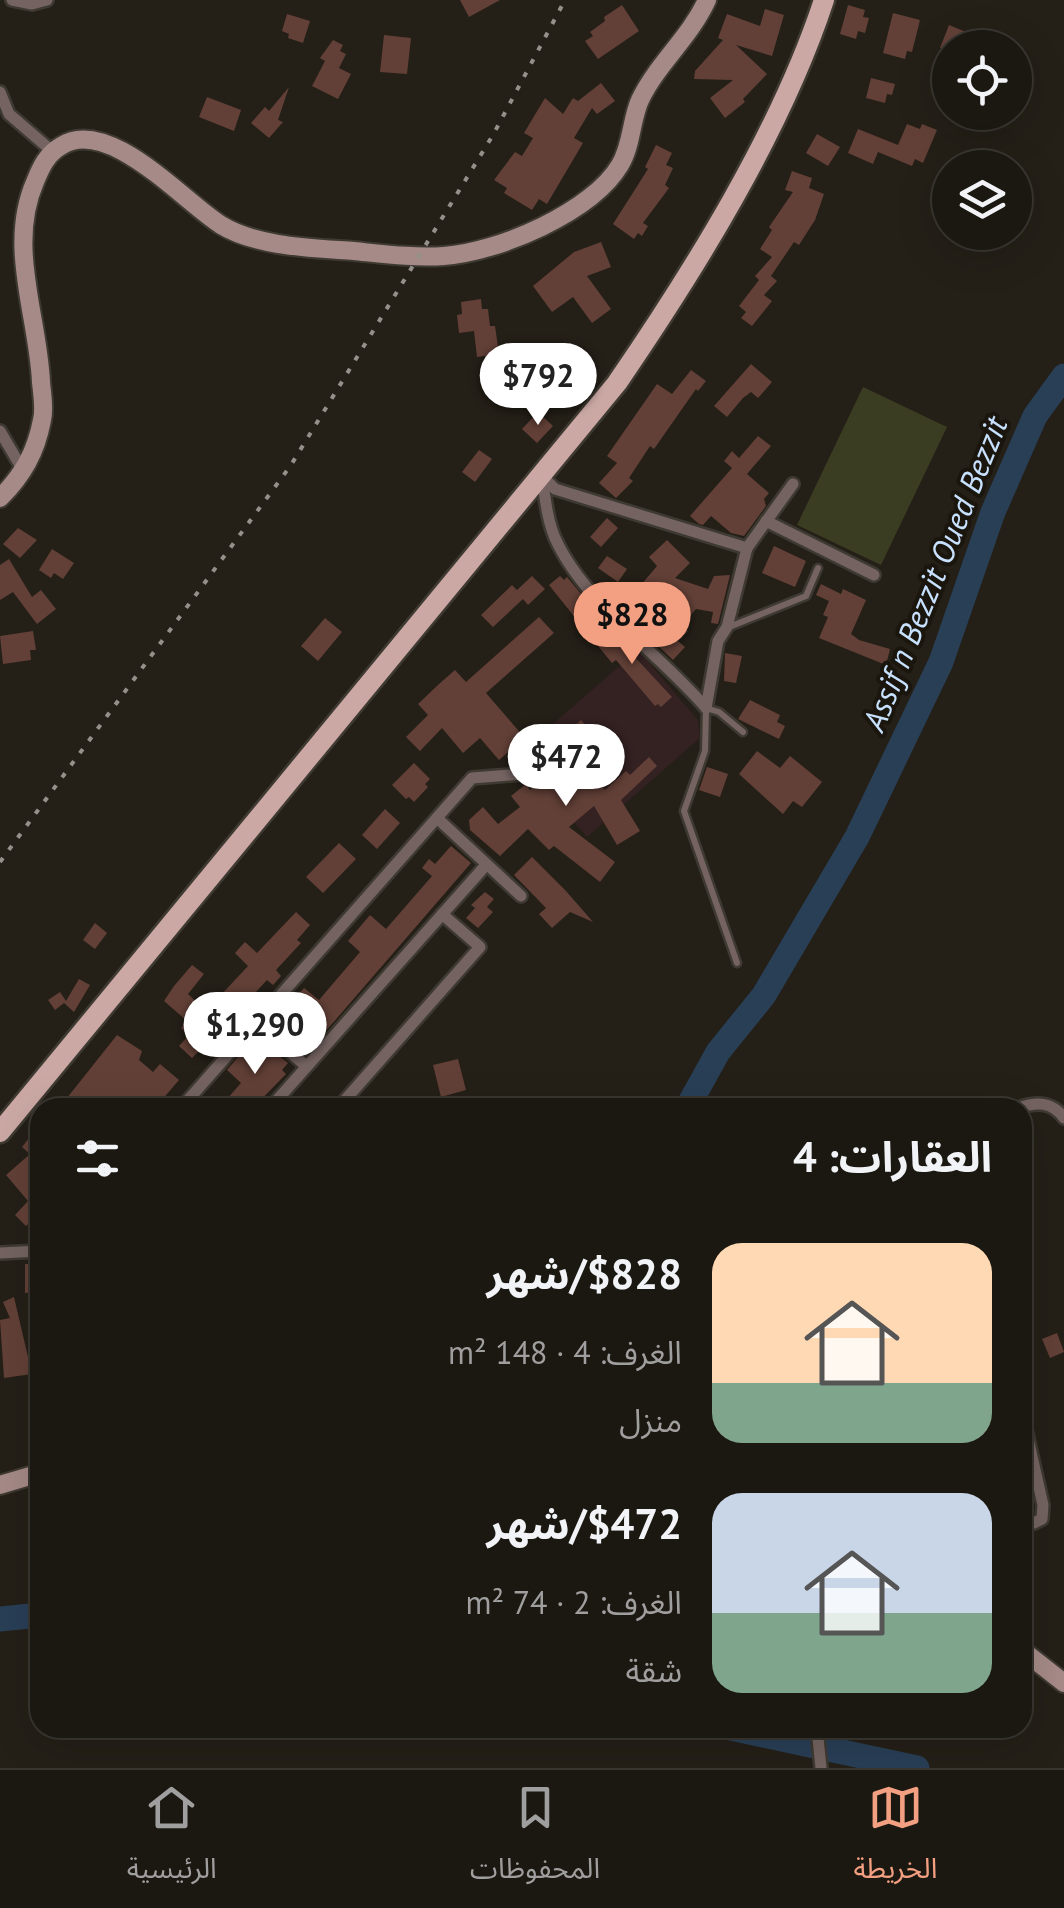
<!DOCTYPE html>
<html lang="ar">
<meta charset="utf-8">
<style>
body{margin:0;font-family:"PT Sans","Noto Sans Arabic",sans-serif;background:#28241f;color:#f1f3f6;direction:rtl;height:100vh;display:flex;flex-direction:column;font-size:38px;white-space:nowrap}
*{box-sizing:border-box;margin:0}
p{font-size:32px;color:#a09f9f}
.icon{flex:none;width:55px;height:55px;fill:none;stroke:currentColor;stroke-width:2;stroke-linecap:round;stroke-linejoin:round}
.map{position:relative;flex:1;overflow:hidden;direction:ltr}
.sheet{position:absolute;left:30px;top:1098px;width:1002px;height:640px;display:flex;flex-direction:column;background:#1b1711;border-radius:30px;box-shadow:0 10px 40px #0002,0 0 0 2px #393631;direction:rtl}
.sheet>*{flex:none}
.fabs{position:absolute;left:932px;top:30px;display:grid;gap:20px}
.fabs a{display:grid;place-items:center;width:100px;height:100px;border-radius:50%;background:#1b1711;box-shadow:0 10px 40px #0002,0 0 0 2px #393631;font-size:50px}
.price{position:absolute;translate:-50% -85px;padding:0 22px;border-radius:35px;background:#fff;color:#222;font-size:32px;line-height:65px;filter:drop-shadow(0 2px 5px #0008)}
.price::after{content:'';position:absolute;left:50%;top:60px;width:30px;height:22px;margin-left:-15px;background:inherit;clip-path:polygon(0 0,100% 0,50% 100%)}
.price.active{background:#f2a081;color:#111}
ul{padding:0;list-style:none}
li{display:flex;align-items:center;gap:30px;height:250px;padding:0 40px}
li span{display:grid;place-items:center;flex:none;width:280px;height:200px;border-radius:30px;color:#555}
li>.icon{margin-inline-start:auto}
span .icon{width:120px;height:120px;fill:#fffc;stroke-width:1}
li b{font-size:42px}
h2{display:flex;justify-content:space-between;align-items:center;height:120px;padding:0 40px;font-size:42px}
.dock{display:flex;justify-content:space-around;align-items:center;height:140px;border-top:2px solid #393631;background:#1b1711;font-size:28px;color:#a09f9f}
.dock a{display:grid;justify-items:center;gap:5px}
.dock .active{color:#f2a081}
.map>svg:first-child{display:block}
.education{fill:#342122}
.green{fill:#3b3d22}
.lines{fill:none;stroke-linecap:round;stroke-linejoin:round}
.river{stroke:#293f56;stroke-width:25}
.building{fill:#624037}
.lane-casing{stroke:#3e3a32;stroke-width:11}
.street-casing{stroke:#3e3a32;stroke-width:16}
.secondary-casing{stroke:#3e3a32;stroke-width:22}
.primary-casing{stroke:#3e3a32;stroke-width:25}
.lane{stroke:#746361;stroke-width:6}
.street{stroke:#746361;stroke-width:11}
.secondary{stroke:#a58a87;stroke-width:18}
.primary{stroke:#cba8a4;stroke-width:20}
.rail{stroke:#94908a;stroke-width:4;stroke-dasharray:5 10;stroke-linecap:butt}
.labels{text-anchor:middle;stroke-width:8;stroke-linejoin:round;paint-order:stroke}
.water-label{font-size:32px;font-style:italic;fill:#c8e1fe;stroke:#1a160e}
</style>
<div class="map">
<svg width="1064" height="1768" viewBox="0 0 1064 1768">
<rect width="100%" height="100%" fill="#241f17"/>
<polygon class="education" points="638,650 698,720 700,738 587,837 516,756"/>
<polygon class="green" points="863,387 947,427 881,565 797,525"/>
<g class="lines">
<g class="river">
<polyline points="687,1108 718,1052 764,995 857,837 941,662 993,512 1035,416 1064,376"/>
<polyline points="0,1619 40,1615"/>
<polyline points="731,1728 917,1768"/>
</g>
</g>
<g class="building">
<polygon points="460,0 500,0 469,17"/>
<polygon points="622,5 639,31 598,59 585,41 593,36 590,32 605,21 604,17"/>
<polygon points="848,5 865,10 863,17 869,18 865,33 858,31 856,39 840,34"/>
<polygon points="765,9 784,15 772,56 736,45 767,74 743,99 745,102 725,118 710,98 733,80 694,79 695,71 723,40 718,38 727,14 760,26"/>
<polygon points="893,13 920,20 912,52 907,51 905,59 883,53"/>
<polygon points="287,14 310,21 303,43 288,38 289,34 282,31"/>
<polygon points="949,25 971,34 965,48 940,48"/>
<polygon points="384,35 411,38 407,74 380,72"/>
<polygon points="333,40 343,45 340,51 346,54 339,68 351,74 338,99 312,86 325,61 320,58"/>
<polygon points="950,57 950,103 933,95"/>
<polygon points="871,78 895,84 892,95 887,94 885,103 866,98"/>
<polygon points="601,83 615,101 597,114 592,108 574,138 583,143 547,204 539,199 532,210 504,193 507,188 494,180 515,152 522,156 533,138 524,133 545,98 563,114 573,98 578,101"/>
<polygon points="289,87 278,120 283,122 269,138 251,123 265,107 269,111"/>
<polygon points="207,97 241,110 234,131 199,117"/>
<polygon points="907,124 920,129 922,124 937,130 923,163 915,159 912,166 878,152 873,164 848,153 858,129 898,145"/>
<polygon points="817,134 840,147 828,166 806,153"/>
<polygon points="656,145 672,153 666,165 673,168 665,185 669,188 643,223 648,226 642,236 638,233 634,239 613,224 648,169 645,167"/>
<polygon points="792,171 812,178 809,188 824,194 815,220 799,245 794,242 771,276 777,281 764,295 772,301 752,326 741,318 746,312 739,306 759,280 755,276 772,257 760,249 772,230 769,227 793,192 785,190"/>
<polygon points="601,242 611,267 587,276 611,309 592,323 573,297 552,312 533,286 574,252"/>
<polygon points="481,299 482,309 488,309 490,326 495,326 499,354 477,357 474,331 459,333 457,315 462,314 461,302"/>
<polygon points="751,364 772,382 758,398 751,392 743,398 727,417 714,406"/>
<polygon points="691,370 706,381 698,391 696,389 654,449 650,446 629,478 633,481 616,498 599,483 617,463 607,456 657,384 672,394"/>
<polygon points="538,412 553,426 537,443 522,429"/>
<polygon points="758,436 771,446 747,474 769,493 764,499 766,506 744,536 731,533 711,516 703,525 699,524 690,516 732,468 724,461 732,451 739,458"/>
<polygon points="479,450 492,459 475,482 462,472"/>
<polygon points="607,518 618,528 601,547 590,537"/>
<polygon points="18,528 37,540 20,558 3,544"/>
<polygon points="667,540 690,563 675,578 708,589 714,576 730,575 718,624 711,623 713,612 696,609 681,626 688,631 678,641 685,647 673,660 639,628 644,623 623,606 657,566 649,557"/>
<polygon points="774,546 806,561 795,587 762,573"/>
<polygon points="52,549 74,563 63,579 54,573 51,578 39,570"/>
<polygon points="607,556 627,569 618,582 598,568"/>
<polygon points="9,559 32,597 41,590 56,609 37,624 13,592 0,600 0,565"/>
<polygon points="532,576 545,589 528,605 523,599 493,627 481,615 512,585 517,590"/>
<polygon points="560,576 564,580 567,577 597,613 585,630 549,585"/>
<polygon points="821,584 841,594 843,589 866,600 851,634 859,640 890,649 886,665 819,638 828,617 823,615 829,601 816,595"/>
<polygon points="539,617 554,633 486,693 525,738 499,760 480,738 463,753 442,728 420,751 406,737 428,715 418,704 439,684 455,670 466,682"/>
<polygon points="325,618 342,632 318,661 301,646"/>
<polygon points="606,626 672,697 661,707 658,704 655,706 616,660 612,663 594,641"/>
<polygon points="33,631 36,650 30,650 31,660 3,664 0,636"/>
<polygon points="725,653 742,656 736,683 724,681"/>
<polygon points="750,700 780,715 777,722 785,726 779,739 738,719"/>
<polygon points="581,720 588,728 583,733 585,737 569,751 605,790 626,771 630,775 649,757 657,766 621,800 640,831 617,845 594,806 569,827 615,862 600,882 554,846 549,850 528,829 500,856 470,830 469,820 483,807 498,824 520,807 511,796 526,784 530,790 558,765 546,752"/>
<polygon points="757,751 780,768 790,756 822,782 802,807 793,801 783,814 739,774"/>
<polygon points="414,763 430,779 425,784 428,787 414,802 409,797 406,799 392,785"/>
<polygon points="707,767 728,774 720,797 699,790"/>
<polygon points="385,809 400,823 377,849 362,835"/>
<polygon points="339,843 356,859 323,893 306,877"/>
<polygon points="451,846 471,863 306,1054 278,1029 284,1022 292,1029 310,1008 297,996 304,988 319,1000 360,952 348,941 370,915 386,929 432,876 422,868 429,859 435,864"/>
<polygon points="532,857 566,891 593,922 570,912 552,928 539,914 546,908 514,875"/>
<polygon points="485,892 494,899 487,907 493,912 478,928 466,918 475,908 471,905"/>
<polygon points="296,912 310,925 297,940 301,943 276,970 281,976 273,985 267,980 224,1026 232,1033 204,1055 200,1050 192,1058 179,1046 189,1035 181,1028 187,1021 164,1001 174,986 192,965 204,974 188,994 206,1011 248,966 235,953 245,942 257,953"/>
<polygon points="95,923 107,933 95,949 83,940"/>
<polygon points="79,979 90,985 74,1012 64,1003 55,1010 48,1000 60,992 66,1001"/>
<polygon points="117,1035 142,1051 139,1060 153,1072 160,1064 179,1080 155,1108 59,1108"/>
<polygon points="264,1043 288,1063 282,1070 286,1074 253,1108 219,1108 241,1083 227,1070 243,1051 250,1058"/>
<polygon points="458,1059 466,1090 441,1097 433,1065"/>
<polygon points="40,1124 40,1213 26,1226 15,1215 28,1201 6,1175 30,1154 22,1147"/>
<polygon points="25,1264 40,1264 40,1292 25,1293"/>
<polygon points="14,1297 32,1374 4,1378 0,1320 10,1318 3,1302"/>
<polygon points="1057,1333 1064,1352 1050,1358 1042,1339"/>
</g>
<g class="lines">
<defs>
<g id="lane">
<polyline points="729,627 806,596 818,568"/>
<polyline points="737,963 684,811 705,751 706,708 719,712 743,732"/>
</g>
<g id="street">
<polyline points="12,0 32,4 47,0"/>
<polyline points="0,92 9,114 53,152"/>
<polyline points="0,431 24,472"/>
<path d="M542,476C545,497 547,519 555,538C584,603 660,654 706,708"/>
<polyline points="542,476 555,489 747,548"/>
<polyline points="766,521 874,575"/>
<polyline points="706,708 718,641 727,627 747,548 793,484"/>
<polyline points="437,818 521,896"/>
<polyline points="256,1023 306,1066"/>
<polyline points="181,1108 472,778 523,774"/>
<polyline points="270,1108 486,865"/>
<polyline points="338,1108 480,947 442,914"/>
<path d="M1018,1108C1036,1102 1052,1101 1064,1118"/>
<polyline points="0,1253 40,1251"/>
<polyline points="1022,1412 1043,1505 1042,1519 1034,1523 1022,1520"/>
<polyline points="817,1728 821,1768"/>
</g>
<g id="secondary">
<path d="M0,498C23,475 36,452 42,420C45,408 42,394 41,382C38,316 7,246 35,182C41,167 47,154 61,146C108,115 184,202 221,225C257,247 313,248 354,251C384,254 414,258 444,256C499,252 592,212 620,165C632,145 631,120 640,100C657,64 689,39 707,0"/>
<polyline points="0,1485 40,1473"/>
<polyline points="1022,1650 1064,1683"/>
</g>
<path id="primary" d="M0,1132L617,383C695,269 781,131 824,0"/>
</defs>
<use href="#lane" class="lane-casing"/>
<use href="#street" class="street-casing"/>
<use href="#secondary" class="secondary-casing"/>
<use href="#primary" class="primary-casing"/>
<use href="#lane" class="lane"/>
<use href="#street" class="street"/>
<use href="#secondary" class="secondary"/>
<use href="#primary" class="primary"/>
<polyline class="rail" points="0,862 291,465 493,135 565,0"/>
</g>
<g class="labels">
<g class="water-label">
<text transform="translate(935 574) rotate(-68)" y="11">Assif n Bezzit Oued Bezzit</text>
</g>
</g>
</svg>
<div class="fabs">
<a><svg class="icon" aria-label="locate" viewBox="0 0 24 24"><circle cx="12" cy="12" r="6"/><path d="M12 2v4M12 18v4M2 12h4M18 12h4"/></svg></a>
<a><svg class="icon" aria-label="layers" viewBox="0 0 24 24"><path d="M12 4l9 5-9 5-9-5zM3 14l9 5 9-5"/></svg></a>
</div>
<b class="price" style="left:538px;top:428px">$792</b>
<b class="price active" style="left:632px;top:667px">$828</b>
<b class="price" style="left:566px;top:809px">$472</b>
<b class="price" style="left:255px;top:1077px">$1,290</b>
<section class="sheet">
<h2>العقارات: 4<svg class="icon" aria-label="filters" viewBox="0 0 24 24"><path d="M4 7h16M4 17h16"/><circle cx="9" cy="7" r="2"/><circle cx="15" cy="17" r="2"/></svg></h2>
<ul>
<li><span style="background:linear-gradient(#ffd9b3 70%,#7fa58c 0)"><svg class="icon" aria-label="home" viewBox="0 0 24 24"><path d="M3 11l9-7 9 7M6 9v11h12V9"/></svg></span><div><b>$828/شهر</b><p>الغرف: 4 · 148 m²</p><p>منزل</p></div></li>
<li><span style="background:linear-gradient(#c9d6e8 60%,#7fa58c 0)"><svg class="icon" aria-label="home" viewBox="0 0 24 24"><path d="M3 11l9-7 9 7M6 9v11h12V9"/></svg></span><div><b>$472/شهر</b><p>الغرف: 2 · 74 m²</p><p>شقة</p></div></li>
</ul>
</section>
</div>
<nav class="dock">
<a class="active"><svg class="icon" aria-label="map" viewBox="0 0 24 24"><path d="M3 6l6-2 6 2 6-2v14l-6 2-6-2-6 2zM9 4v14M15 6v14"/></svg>الخريطة</a>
<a><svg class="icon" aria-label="saved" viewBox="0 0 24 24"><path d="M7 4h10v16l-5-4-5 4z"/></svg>المحفوظات</a>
<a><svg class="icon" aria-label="home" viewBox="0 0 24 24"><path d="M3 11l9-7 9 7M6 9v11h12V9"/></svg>الرئيسية</a>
</nav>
